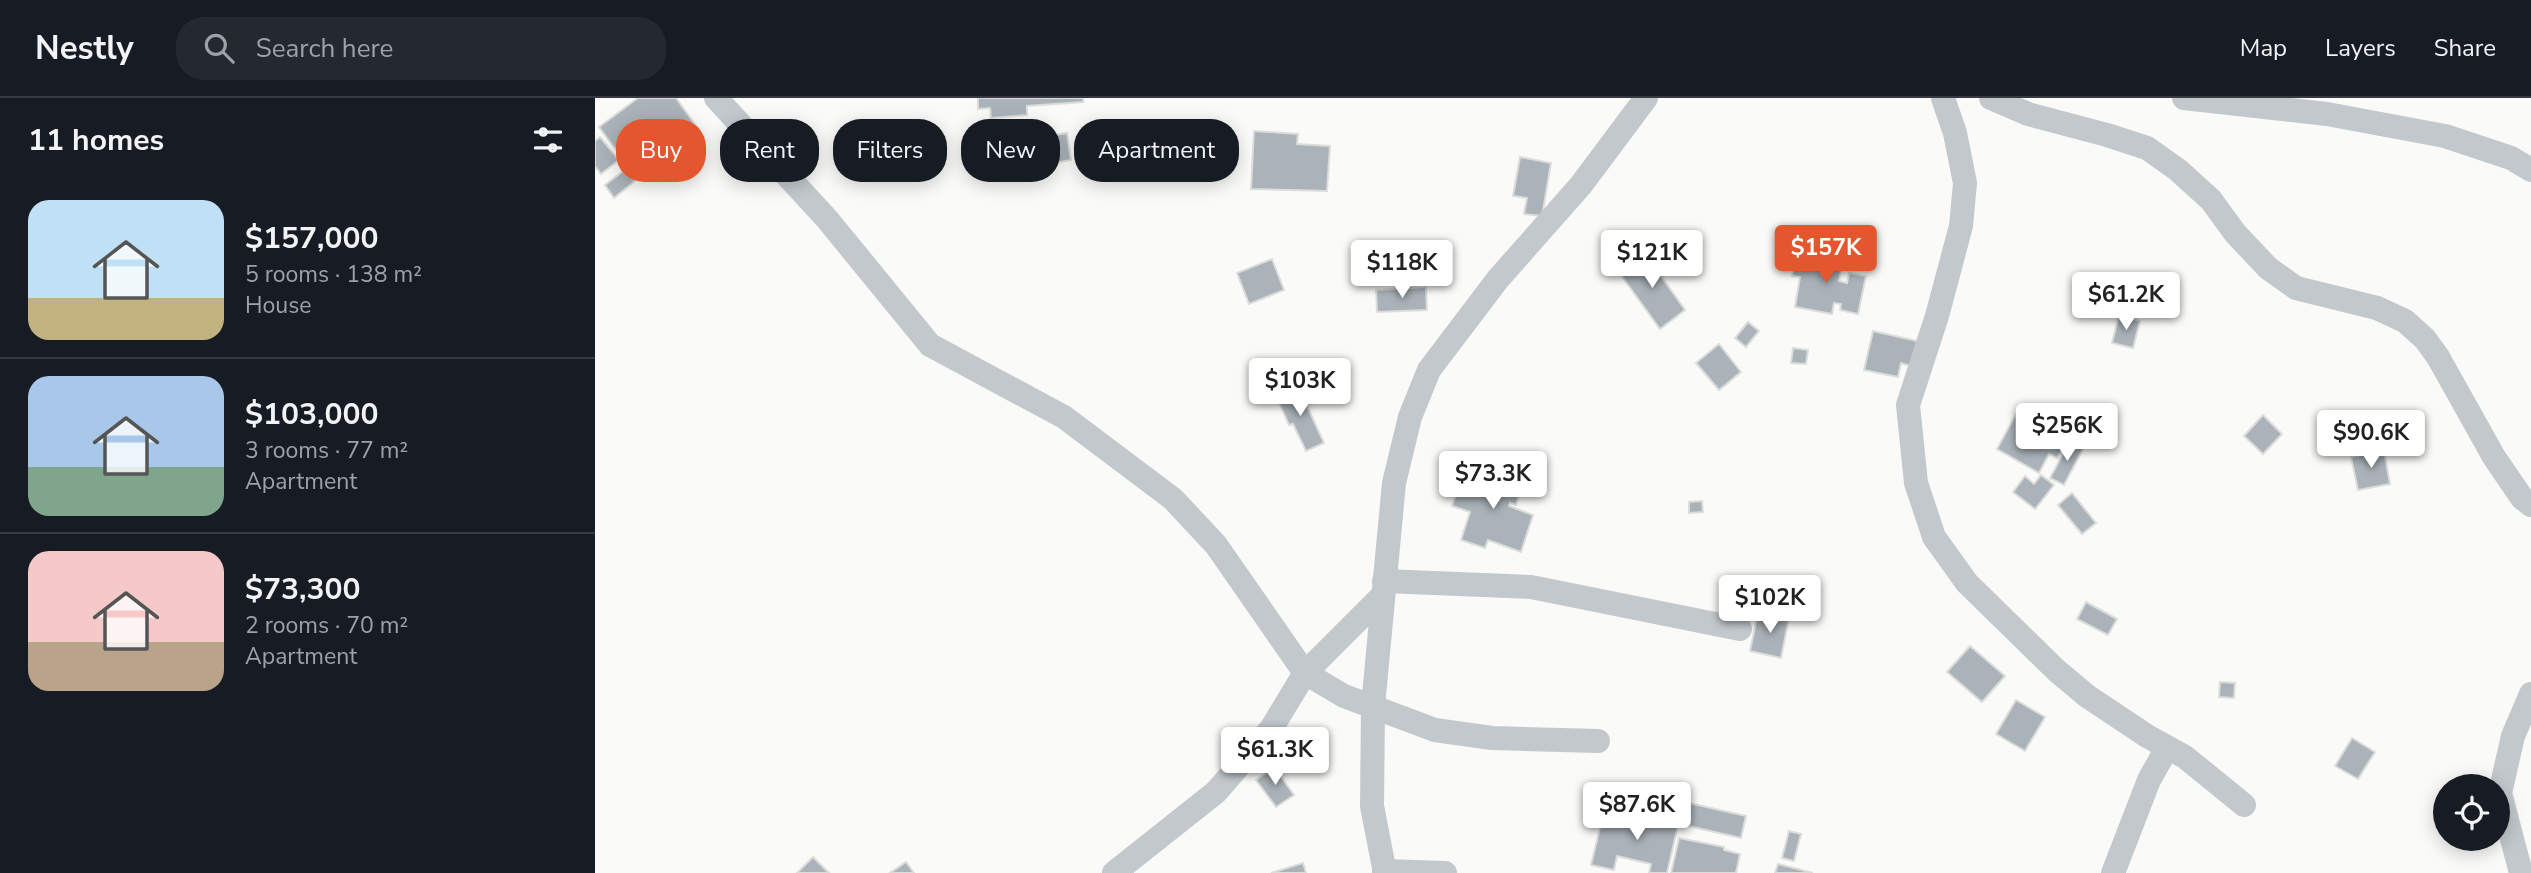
<!DOCTYPE html>
<meta charset="utf-8">
<style>
body{margin:0;font-family:"Nunito Sans",sans-serif;background:#242831;color:#f1f3f6;height:100vh;display:flex;flex-direction:column;font-size:26px;white-space:nowrap}
*{box-sizing:border-box;margin:0}
p{font-size:23px;color:#9ea1a6}
.icon{flex:none;width:38px;height:38px;fill:none;stroke:currentColor;stroke-width:2;stroke-linecap:round;stroke-linejoin:round}
.map{position:relative;flex:1;overflow:hidden}
.panel{display:flex;flex-direction:column;background:#171b24;width:595px}
.panel>*{flex:none}
.hud{position:absolute;left:21px;top:21px;width:665px;height:63px;display:flex;gap:14px}
.fabs{position:absolute;left:1838px;top:676px;display:grid;gap:14px}
.fabs a{display:grid;place-items:center;width:77px;height:77px;border-radius:50%;background:#171b24;box-shadow:0 4px 18px #0003;font-size:35px}
.price{position:absolute;translate:-50% -60px;padding:0 16px;border-radius:7px;background:#fff;color:#222;font-size:23px;line-height:46px;filter:drop-shadow(0 2px 4px #0008)}
.price::after{content:'';position:absolute;left:50%;top:42px;width:21px;height:16px;margin-left:-10px;background:inherit;clip-path:polygon(0 0,100% 0,50% 100%)}
.price.current{background:#e4572e;color:#fff}
ul{padding:0;list-style:none}
li{display:flex;align-items:center;gap:21px;height:175px;padding:0 28px}
li+li{border-top:2px solid #363941}
li span{display:grid;place-items:center;flex:none;width:196px;height:140px;border-radius:21px;color:#555}
li>.icon{margin-inline-start:auto}
span .icon{width:84px;height:84px;fill:#fffc;stroke-width:1}
li b{font-size:30px}
h2{display:flex;justify-content:space-between;align-items:center;height:84px;padding:0 28px;font-size:30px}
.pill{padding:0 24px;border-radius:28px;background:#171b24;box-shadow:0 4px 18px #0003;font-size:24px;line-height:63px}
.pill.current{background:#e4572e;color:#fff}
header{display:flex;align-items:center;gap:42px;box-sizing:border-box;height:98px;padding:0 35px;background:#171b24;border-bottom:2px solid #363941}
header strong{font-size:33px}
nav{display:flex;gap:38px;margin-inline-start:auto;font-size:24px}
.search{width:490px;height:63px;background:#242831;display:flex;align-items:center;gap:18px;box-sizing:border-box;padding:0 24px;border-radius:28px;color:#9ea1a6;font-size:26px}
main{display:flex;flex:1;min-height:0}
.map>svg:first-child{display:block}
.building{fill:#aab3b9;stroke:#dcdcda;stroke-width:2}
.lines{fill:none;stroke-linecap:round;stroke-linejoin:round}
.street{stroke:#c3c8cc;stroke-width:24}
</style>
<header>
<strong>Nestly</strong>
<div class="search"><svg class="icon" aria-label="search" viewBox="0 0 24 24"><circle cx="10" cy="10" r="6"/><path d="M15 15l6 6"/></svg>Search here</div>
<nav><a>Map</a><a>Layers</a><a>Share</a></nav>
</header>
<main>
<section class="panel">
<h2>11 homes<svg class="icon" aria-label="filters" viewBox="0 0 24 24"><path d="M4 7h16M4 17h16"/><circle cx="9" cy="7" r="2"/><circle cx="15" cy="17" r="2"/></svg></h2>
<ul>
<li><span style="background:linear-gradient(#bfe0f5 70%,#c2b280 0)"><svg class="icon" aria-label="home" viewBox="0 0 24 24"><path d="M3 11l9-7 9 7M6 9v11h12V9"/></svg></span><div><b>$157,000</b><p>5 rooms · 138 m²</p><p>House</p></div></li>
<li><span style="background:linear-gradient(#a9c7e8 65%,#7fa58c 0)"><svg class="icon" aria-label="home" viewBox="0 0 24 24"><path d="M3 11l9-7 9 7M6 9v11h12V9"/></svg></span><div><b>$103,000</b><p>3 rooms · 77 m²</p><p>Apartment</p></div></li>
<li><span style="background:linear-gradient(#f6c9c9 65%,#b9a48a 0)"><svg class="icon" aria-label="home" viewBox="0 0 24 24"><path d="M3 11l9-7 9 7M6 9v11h12V9"/></svg></span><div><b>$73,300</b><p>2 rooms · 70 m²</p><p>Apartment</p></div></li>
</ul>
</section>
<div class="map">
<svg width="1936" height="775" viewBox="0 0 1936 775">
<rect width="100%" height="100%" fill="#fafaf8"/>
<g class="building">
<polygon points="43,0 81,0 104,32 80,49 69,34 29,63 4,29"/>
<polygon points="383,0 488,0 488,4 432,8 432,17 396,20 395,10 383,11"/>
<polygon points="659,33 703,36 702,46 735,48 732,93 656,91"/>
<polygon points="472,35 476,62 426,71 421,44"/>
<polygon points="5,39 24,62 6,76 0,68 0,43"/>
<polygon points="925,59 956,65 947,118 929,116 932,100 918,98"/>
<polygon points="31,71 40,83 19,100 10,87"/>
<circle cx="1234" cy="146" r="6"/>
<polygon points="1202,153 1248,161 1244,183 1252,185 1254,175 1271,178 1263,216 1245,212 1246,206 1239,205 1237,216 1200,209 1205,179 1197,178"/>
<polygon points="1049,154 1090,212 1065,231 1023,173"/>
<polygon points="677,161 689,192 654,206 642,175"/>
<polygon points="831,189 832,212 782,214 781,192"/>
<polygon points="1524,217 1545,223 1538,250 1517,245"/>
<polygon points="1153,224 1164,233 1151,249 1140,240"/>
<polygon points="1278,233 1322,243 1316,268 1306,265 1303,279 1269,272"/>
<polygon points="1124,246 1146,274 1124,292 1101,265"/>
<polygon points="1198,250 1213,252 1211,266 1196,265"/>
<polygon points="703,288 729,345 711,353 698,326 694,327 681,298"/>
<polygon points="1422,314 1473,342 1462,360 1454,356 1444,375 1402,351"/>
<polygon points="1668,317 1687,336 1668,356 1649,338"/>
<polygon points="1475,343 1488,351 1469,387 1455,380"/>
<polygon points="1789,352 1795,386 1763,392 1756,359"/>
<polygon points="893,369 910,375 908,380 928,386 921,407 915,405 914,408 938,417 926,454 893,442 890,450 866,442 875,414 857,408 868,376 889,383"/>
<polygon points="1446,377 1459,387 1440,411 1418,394 1430,378 1439,386"/>
<polygon points="1477,395 1501,425 1487,436 1463,407"/>
<polygon points="1107,403 1108,414 1094,415 1094,404"/>
<polygon points="1491,504 1522,521 1513,537 1482,521"/>
<polygon points="1163,514 1194,520 1186,560 1155,553"/>
<polygon points="1375,548 1410,578 1387,604 1352,574"/>
<polygon points="1625,584 1640,585 1639,600 1624,599"/>
<polygon points="1421,602 1450,619 1430,653 1401,636"/>
<polygon points="1757,640 1780,654 1763,681 1740,668"/>
<polygon points="679,669 699,697 681,709 661,682"/>
<polygon points="1094,705 1151,718 1146,740 1089,727"/>
<polygon points="1057,713 1085,719 1072,775 1054,775 1056,766 1022,758 1019,772 996,767 1008,717 1054,727"/>
<polygon points="1194,733 1206,736 1199,763 1187,760"/>
<polygon points="1084,740 1129,749 1129,752 1145,756 1141,775 1076,775"/>
<polygon points="218,759 234,775 202,775"/>
<polygon points="311,764 319,775 295,775"/>
<polygon points="708,765 711,775 676,775"/>
<polygon points="1183,766 1218,775 1180,775"/>
</g>
<g class="lines">
<g class="street">
<polyline points="121,0 232,121 335,247 469,319 578,401 621,447 710,575 749,598 840,632 897,640 1003,643"/>
<polyline points="1348,0 1360,35 1370,85 1366,128 1342,218 1313,307 1321,385 1339,439 1372,485 1461,572 1492,598 1552,638 1590,659 1649,707"/>
<polyline points="1396,0 1433,16 1512,37 1552,50 1583,72 1616,102 1640,135 1673,170 1701,190 1782,210 1810,223 1830,241 1843,259 1899,359 1927,400 1936,407"/>
<polyline points="1589,0 1732,16 1850,38 1916,60 1936,72"/>
<polyline points="789,483 936,489 1145,531"/>
<polyline points="789,773 850,775"/>
<polyline points="519,775 621,694 676,631 710,575 788,497"/>
<polyline points="790,775 777,708 778,608 799,385 815,319 834,272 903,181 986,87 1051,0"/>
<polyline points="1518,775 1554,682 1572,650"/>
<polyline points="1926,775 1905,695 1918,638 1936,596"/>
</g>
</g>
</svg>
<div class="fabs">
<a><svg class="icon" aria-label="locate" viewBox="0 0 24 24"><circle cx="12" cy="12" r="6"/><path d="M12 2v4M12 18v4M2 12h4M18 12h4"/></svg></a>
</div>
<b class="price current" style="left:1231px;top:187px">$157K</b>
<b class="price" style="left:1057px;top:192px">$121K</b>
<b class="price" style="left:807px;top:202px">$118K</b>
<b class="price" style="left:1531px;top:234px">$61.2K</b>
<b class="price" style="left:705px;top:320px">$103K</b>
<b class="price" style="left:1472px;top:365px">$256K</b>
<b class="price" style="left:1776px;top:372px">$90.6K</b>
<b class="price" style="left:898px;top:413px">$73.3K</b>
<b class="price" style="left:1175px;top:537px">$102K</b>
<b class="price" style="left:680px;top:689px">$61.3K</b>
<b class="price" style="left:1042px;top:744px">$87.6K</b>
<div class="hud">
<a class="pill current">Buy</a>
<a class="pill">Rent</a>
<a class="pill">Filters</a>
<a class="pill">New</a>
<a class="pill">Apartment</a>
</div>
</div>
</main>
